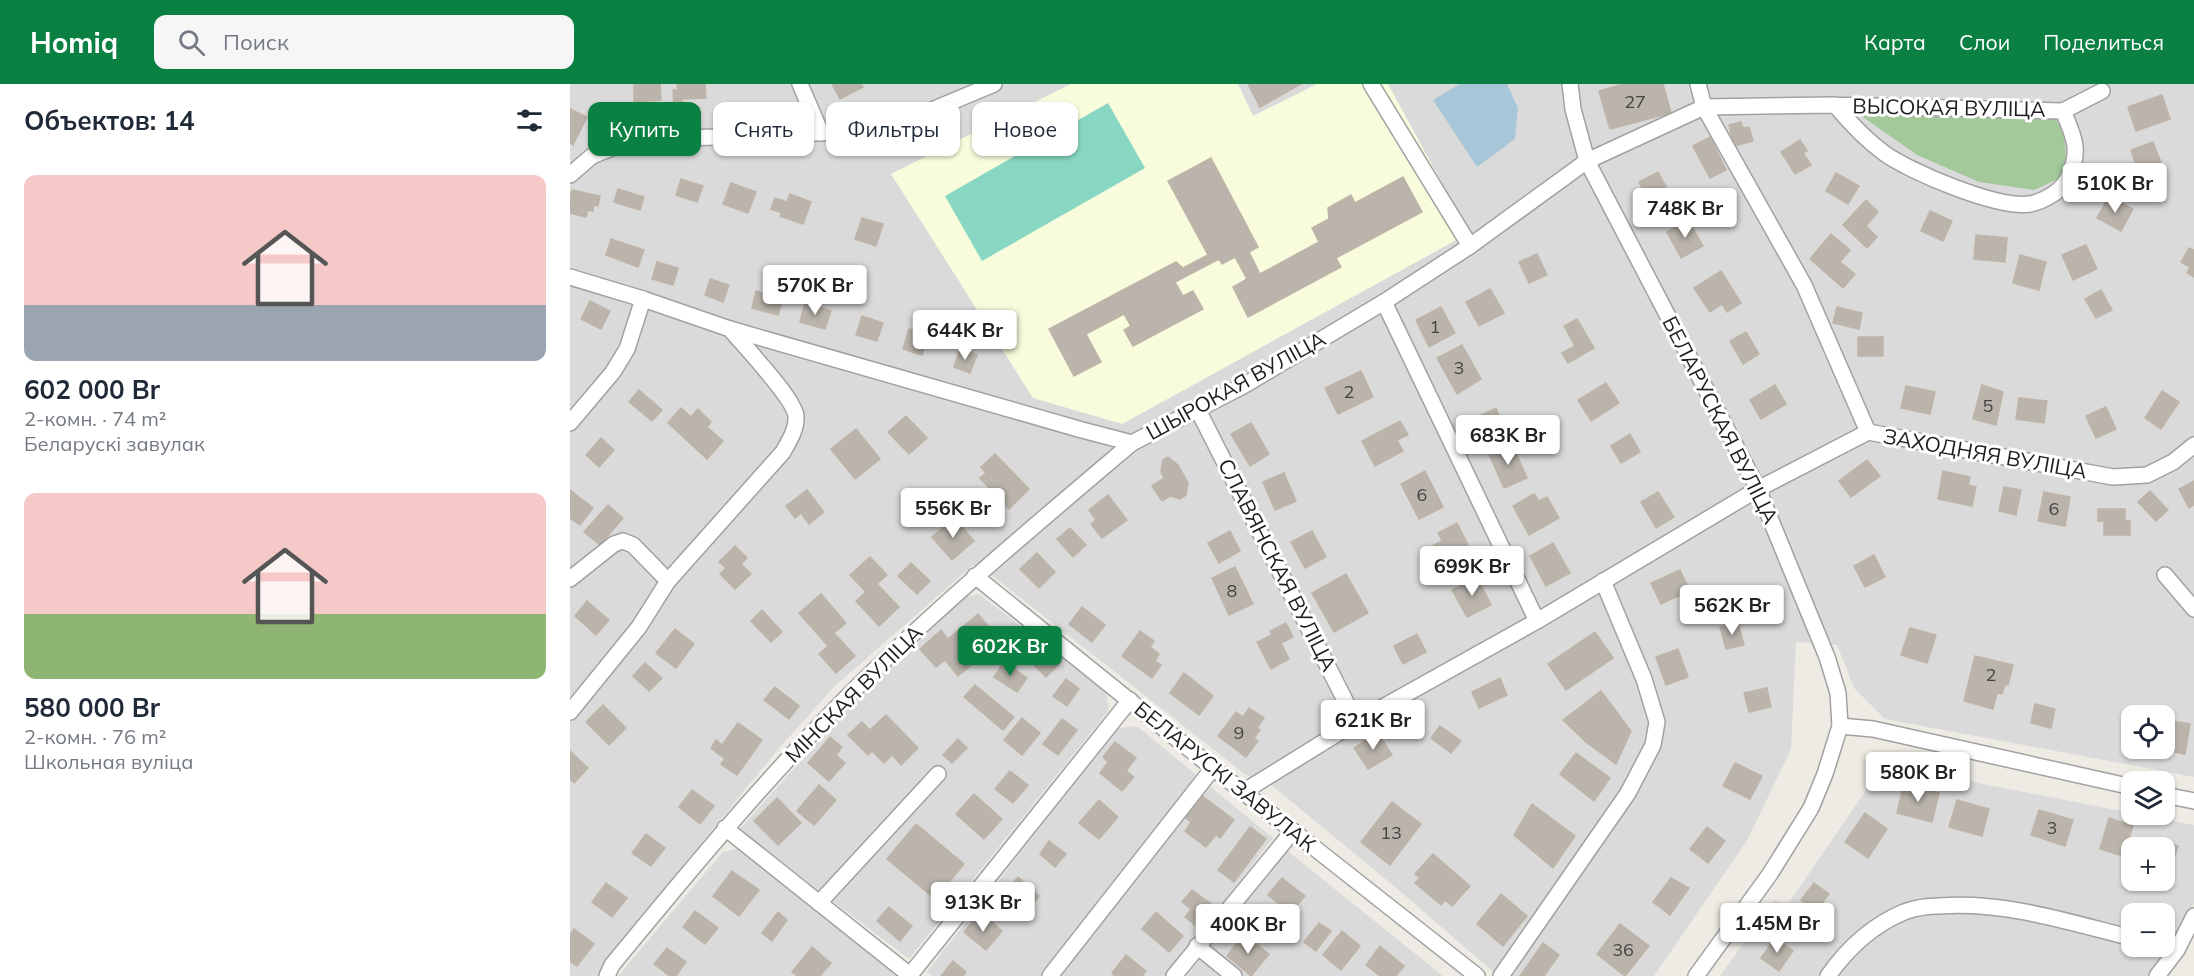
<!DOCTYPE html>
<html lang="ru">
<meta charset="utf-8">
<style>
body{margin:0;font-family:Mulish,sans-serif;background:#f6f6f7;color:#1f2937;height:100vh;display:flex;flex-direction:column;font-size:22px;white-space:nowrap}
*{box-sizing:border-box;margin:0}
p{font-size:20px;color:#747a83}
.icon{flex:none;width:33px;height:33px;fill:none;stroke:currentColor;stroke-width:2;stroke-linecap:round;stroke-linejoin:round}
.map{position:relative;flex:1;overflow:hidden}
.details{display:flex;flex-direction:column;background:#fff;width:570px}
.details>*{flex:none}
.top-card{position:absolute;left:18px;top:18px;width:570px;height:54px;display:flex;gap:12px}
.controls{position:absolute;left:1551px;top:621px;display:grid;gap:12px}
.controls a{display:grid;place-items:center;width:54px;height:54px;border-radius:12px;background:#fff;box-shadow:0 2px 4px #0004;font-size:30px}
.price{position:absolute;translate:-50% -51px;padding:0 14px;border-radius:6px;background:#fff;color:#222;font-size:20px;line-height:39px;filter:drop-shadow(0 2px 3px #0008)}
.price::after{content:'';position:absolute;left:50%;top:36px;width:18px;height:14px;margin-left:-9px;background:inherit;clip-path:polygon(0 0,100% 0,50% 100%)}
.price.active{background:#0b8043;color:#fff}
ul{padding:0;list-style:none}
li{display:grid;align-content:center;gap:12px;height:318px;padding:0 24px}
li span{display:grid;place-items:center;height:186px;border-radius:12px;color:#555}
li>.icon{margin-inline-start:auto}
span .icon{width:108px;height:108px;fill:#fffc;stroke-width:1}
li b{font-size:26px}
h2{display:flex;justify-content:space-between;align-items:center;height:72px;padding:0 24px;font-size:26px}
.chip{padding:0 21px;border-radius:12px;background:#fff;box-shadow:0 2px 4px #0004;font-size:21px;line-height:54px}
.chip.active{background:#0b8043;color:#fff}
header{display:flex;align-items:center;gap:36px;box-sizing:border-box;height:84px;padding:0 30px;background:#0b8043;color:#fff}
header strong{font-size:28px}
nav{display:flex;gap:33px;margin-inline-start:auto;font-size:21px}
.search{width:420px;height:54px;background:#f6f6f7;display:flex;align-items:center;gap:15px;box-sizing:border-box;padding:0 21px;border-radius:12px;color:#747a83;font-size:22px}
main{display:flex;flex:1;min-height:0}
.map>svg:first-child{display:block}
.residential{fill:#dbdada;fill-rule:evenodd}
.education{fill:#f8fcdd}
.forest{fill:#a3c99b}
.pitch{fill:#87d7c2}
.water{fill:#a7c7d8}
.building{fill:#bab4ad;stroke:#beb4a7;stroke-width:1.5}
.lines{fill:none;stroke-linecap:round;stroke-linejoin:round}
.minor-casing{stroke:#a1a1a1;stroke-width:18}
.minor{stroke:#fff;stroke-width:15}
.labels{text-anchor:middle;stroke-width:6;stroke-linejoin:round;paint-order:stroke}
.number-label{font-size:18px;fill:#444341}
.street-label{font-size:21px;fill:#1d1d1d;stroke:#fff}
</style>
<header>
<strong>Homiq</strong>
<div class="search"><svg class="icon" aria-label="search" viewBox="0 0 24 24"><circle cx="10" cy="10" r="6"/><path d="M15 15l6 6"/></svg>Поиск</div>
<nav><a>Карта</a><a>Слои</a><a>Поделиться</a></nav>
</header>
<main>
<section class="details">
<h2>Объектов: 14<svg class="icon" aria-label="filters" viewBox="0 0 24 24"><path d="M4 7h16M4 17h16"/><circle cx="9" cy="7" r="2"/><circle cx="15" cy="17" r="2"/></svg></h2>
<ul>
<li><span style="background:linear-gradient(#f6c9c9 70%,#9aa5b1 0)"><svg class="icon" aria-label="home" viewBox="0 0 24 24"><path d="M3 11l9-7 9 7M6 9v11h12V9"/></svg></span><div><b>602 000 Br</b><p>2-комн. · 74 m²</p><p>Беларускі завулак</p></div></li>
<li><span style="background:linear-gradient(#f6c9c9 65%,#8fb573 0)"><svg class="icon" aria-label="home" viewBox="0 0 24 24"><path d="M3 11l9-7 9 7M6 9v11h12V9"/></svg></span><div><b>580 000 Br</b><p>2-комн. · 76 m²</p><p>Школьная вуліца</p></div></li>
</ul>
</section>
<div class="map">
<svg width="1624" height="892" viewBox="0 0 1624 892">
<rect width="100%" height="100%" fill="#edebe3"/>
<g class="residential">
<path d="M0,0H1624V693L1315,635L1284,604L1267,561L1226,558L1221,665L1178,755L1084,892H928L824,802L700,700L676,691L424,493L403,481L265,602L211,662L55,852L27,892H0ZM1562,632H1594V664H1562Z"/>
<polygon points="409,510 536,608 539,626 339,875 169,746 271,632 395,513"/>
<polygon points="567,642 703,754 597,892 362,892 357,888 548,644"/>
<path d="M1332,684L1561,729L1562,730L1624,741V819L1608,853L1579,892H1150L1205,816L1216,823L1305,693ZM1562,764H1594V796H1562ZM1562,830H1594V862H1562Z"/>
<polygon points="167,765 327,892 48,892 153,768"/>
<polygon points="715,765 873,892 617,892"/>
</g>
<polygon class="education" points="501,0 668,0 683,32 747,0 818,0 899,149 552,340 463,314 321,90"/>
<polygon class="forest" points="1308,22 1476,23 1494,46 1496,75 1490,94 1464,106 1409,98 1347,71 1293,33"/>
<polygon class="pitch" points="538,19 575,84 412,177 375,112"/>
<polygon class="water" points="890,0 937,0 948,24 945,55 907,83 863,16"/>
<g class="building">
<polygon points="90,0 91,16 64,18 64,1"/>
<polygon points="107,0 135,0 136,14 112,15 114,40 105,40 103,6 108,6"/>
<polygon points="262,0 291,0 293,3 270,15"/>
<polygon points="678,0 731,0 690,23"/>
<polygon points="1054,0 1093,0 1101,29 1040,45 1029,7"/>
<polygon points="1592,11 1600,35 1566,47 1558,23"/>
<polygon points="0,25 17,33 3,61 0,59"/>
<polygon points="1171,38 1173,44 1179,43 1183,57 1164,62 1159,41"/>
<polygon points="1140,53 1156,86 1140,94 1123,62"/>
<polygon points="1230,56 1237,67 1233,69 1241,81 1225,90 1211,68"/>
<polygon points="1583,58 1592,81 1569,90 1561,66"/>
<polygon points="641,74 688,163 679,168 690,190 749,158 742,144 759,135 758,124 781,111 785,119 833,93 852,128 766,174 771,183 678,233 663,203 677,195 665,173 652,180 649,175 605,198 613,212 623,207 633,225 563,262 554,246 561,242 554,230 516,250 531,278 504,292 479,245 606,178 613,184 638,171 598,97"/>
<polygon points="1088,88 1101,112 1081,122 1069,98"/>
<polygon points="1266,89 1289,102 1278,120 1256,107"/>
<polygon points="111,95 133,102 127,118 106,111"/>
<polygon points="161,99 186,108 178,129 153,120"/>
<polygon points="48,105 74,113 70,126 44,118"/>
<polygon points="2,106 30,112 28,122 24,121 23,127 18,126 16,133 0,129 0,113"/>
<polygon points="220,110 241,118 233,140 210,132 212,129 201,125 205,114 217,118"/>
<polygon points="1539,112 1563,125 1551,147 1527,134"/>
<polygon points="1296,116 1308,128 1296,142 1307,153 1297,164 1273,141"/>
<polygon points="1360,127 1382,137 1373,157 1351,147"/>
<polygon points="292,134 313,140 306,162 285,155"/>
<polygon points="1118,136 1133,162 1111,174 1097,148"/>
<polygon points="1261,150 1280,166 1270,178 1285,190 1273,204 1240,175"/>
<polygon points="1406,151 1437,154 1435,178 1404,175"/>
<polygon points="41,155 74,166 68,183 36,171"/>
<polygon points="1516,161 1527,185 1503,196 1492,171"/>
<polygon points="1619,164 1624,166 1624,193 1617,189 1620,183 1611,178"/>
<polygon points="967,170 977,191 959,199 949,178"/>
<polygon points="1450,171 1476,178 1469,206 1443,199"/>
<polygon points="87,178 108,184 103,201 82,195"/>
<polygon points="1151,187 1171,219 1157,228 1152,220 1140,228 1124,204"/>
<polygon points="140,195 159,201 153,218 135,211"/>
<polygon points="920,205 934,229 909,242 896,218"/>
<polygon points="1531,206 1542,226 1526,234 1515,215"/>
<polygon points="186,207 213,215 208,231 182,224"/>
<polygon points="20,217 40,227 31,245 11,235"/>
<polygon points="235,219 261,227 255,245 230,238"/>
<polygon points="871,223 885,249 859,263 846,236"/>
<polygon points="1267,223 1292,229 1289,245 1263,239"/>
<polygon points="292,232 313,239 307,257 286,251"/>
<polygon points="1007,235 1024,264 998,279 992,269 1005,262 994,242"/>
<polygon points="339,245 359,251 352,271 333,265"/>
<polygon points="1176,248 1189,270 1173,280 1160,257"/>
<rect x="1288" y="253" width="25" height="19"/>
<polygon points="892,261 911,295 887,310 867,274"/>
<polygon points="390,265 407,271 400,289 384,283"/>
<polygon points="791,287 803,313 768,330 755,304"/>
<polygon points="1036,299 1049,319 1021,337 1008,316"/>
<polygon points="1205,301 1216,320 1191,335 1180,316"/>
<polygon points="1412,301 1433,308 1426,341 1403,335"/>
<polygon points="1336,302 1365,308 1360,330 1331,324"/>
<polygon points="69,306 92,326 82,337 59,318"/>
<polygon points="1592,307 1609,318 1591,345 1575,334"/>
<polygon points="1449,314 1477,317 1474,339 1446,335"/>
<polygon points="1536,323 1546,345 1526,354 1516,332"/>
<polygon points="111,324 121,333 128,325 141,338 137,343 153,357 137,375 98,339"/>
<polygon points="926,324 935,346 912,356 903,335"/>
<polygon points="336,332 357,354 339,370 318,348"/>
<polygon points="830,337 838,351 827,356 833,367 805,382 792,357"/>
<polygon points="681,339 699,370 680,382 661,350"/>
<polygon points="286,345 310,375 285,395 261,365"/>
<polygon points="1060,350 1070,368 1051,379 1041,362"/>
<polygon points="31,354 44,366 29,383 16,371"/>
<polygon points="942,360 957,394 934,404 919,370"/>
<polygon points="425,370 459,405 439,425 410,394 416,389 411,383"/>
<polygon points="598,373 608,381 618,399 616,411 610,415 600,412 592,417 582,402 594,394 591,388 593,376"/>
<polygon points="1297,376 1310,392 1281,413 1269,397"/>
<polygon points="855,387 873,423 849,435 831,400"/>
<polygon points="1373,387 1400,393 1398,401 1406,403 1402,422 1368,415"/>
<polygon points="714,389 726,417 705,426 693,398"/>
<polygon points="1624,397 1624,421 1619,424 1609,405"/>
<polygon points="1434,403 1451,406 1446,431 1429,427"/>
<polygon points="0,406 23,424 10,441 0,434"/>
<polygon points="237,406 254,428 239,440 231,429 225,434 216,422"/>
<polygon points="1580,407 1598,426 1586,437 1568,418"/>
<polygon points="1088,408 1104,433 1086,444 1071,418"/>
<polygon points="1474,408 1500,413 1495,442 1468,437"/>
<polygon points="964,410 969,417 977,413 989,434 959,451 943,422"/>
<polygon points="538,411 557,436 532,454 521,440 526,436 519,426"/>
<polygon points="38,421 53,434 30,461 14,448"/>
<polygon points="1528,425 1555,425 1555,437 1560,437 1560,451 1534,451 1534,437 1528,437"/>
<polygon points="384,434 404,457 382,476 362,453"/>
<polygon points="887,439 898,461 867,477 860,463 872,457 868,449"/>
<polygon points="500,444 516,461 503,473 487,455"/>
<polygon points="660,447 670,467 649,479 638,459"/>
<polygon points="742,447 756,473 735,484 721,458"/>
<polygon points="983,459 1000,489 976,502 960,472"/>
<polygon points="165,462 177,474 171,480 181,490 165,505 150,490 156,484 149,478"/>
<polygon points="467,469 485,488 469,504 450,485"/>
<polygon points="1304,471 1315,493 1295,503 1284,482"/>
<polygon points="300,473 317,491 307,500 329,523 309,542 286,517 296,508 280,491"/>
<polygon points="341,479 360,497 347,510 328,492"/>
<polygon points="665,483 683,520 659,531 642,494"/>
<polygon points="1110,486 1117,501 1112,504 1115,509 1091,520 1081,499"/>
<polygon points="776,490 798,529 764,548 742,509"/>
<polygon points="907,493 921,521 897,533 882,506"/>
<polygon points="251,510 276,539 264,549 285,572 266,589 249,570 258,562 229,529"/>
<polygon points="17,517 39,536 26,551 5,532"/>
<polygon points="512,523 535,541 522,558 499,540"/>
<polygon points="192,526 212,548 201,558 181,537"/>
<polygon points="408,530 430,557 388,592 375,576 366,583 350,565 371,546 378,555"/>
<polygon points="716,539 723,553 711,559 719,575 701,585 687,558 702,551 700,547"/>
<polygon points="1168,539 1174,561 1156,565 1150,543"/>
<polygon points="1340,544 1366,551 1357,579 1331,571"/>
<polygon points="105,545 124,560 106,584 86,569"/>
<polygon points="570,547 584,557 580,563 589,570 585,577 591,581 582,594 552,572"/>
<polygon points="1025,548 1043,574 996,606 978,580"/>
<polygon points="847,550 856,568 833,580 824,562"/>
<polygon points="1108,565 1118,593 1096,601 1086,573"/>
<polygon points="477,569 489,580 476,593 465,582"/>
<polygon points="1405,572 1443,581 1438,601 1435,600 1432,610 1427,609 1423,625 1394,617"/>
<polygon points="434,578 457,594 447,608 424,593"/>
<polygon points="75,579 92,594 79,607 63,592"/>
<polygon points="614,589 643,612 629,631 600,609"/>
<polygon points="930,594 937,611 909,624 902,608"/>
<polygon points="496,595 509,605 497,622 483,612"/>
<polygon points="405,601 444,633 433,646 394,613"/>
<polygon points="205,603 229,622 219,635 194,616"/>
<polygon points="1197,604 1201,623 1179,628 1174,609"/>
<polygon points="1031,607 1061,647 1046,680 1017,659 993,636"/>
<polygon points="1465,620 1485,625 1481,644 1461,639"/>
<polygon points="33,621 56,644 39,661 16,638"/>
<polygon points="679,624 694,634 687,644 690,646 684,654 688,657 676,673 648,652 666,628 673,633"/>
<polygon points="316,631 348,664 331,681 322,671 314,679 302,667 298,671 278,651 292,638 300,646"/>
<polygon points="452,634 470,649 452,671 434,656"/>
<polygon points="492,635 507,646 488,671 473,660"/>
<polygon points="1594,636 1620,640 1615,670 1583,664 1594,664"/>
<polygon points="168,639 192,656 167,691 151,680 155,675 141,664 146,656 152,661"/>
<polygon points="870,642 891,657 881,669 861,654"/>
<polygon points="808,649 822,671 798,685 784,664"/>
<polygon points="260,653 272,663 266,671 275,679 259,697 238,679"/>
<polygon points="388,655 397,664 382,679 373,671"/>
<polygon points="545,658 566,674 556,687 564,693 552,707 530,689 538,678 533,673"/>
<polygon points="0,667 18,684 4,699 0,695"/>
<polygon points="1006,669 1040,694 1024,717 990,690"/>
<polygon points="1165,679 1192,692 1180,715 1153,702"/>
<polygon points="440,687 458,701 443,719 425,705"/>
<polygon points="1334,700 1369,709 1362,738 1327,729"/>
<polygon points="249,701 266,716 244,741 227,727"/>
<polygon points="122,706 144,722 130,740 109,723"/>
<polygon points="404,710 432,735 414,755 386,730"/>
<polygon points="631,711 664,736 650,754 646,751 636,763 615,747 621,738 615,733"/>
<polygon points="207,714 231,739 208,761 184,737"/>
<polygon points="529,716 548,733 529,755 509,739"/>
<polygon points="1387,716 1419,725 1412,752 1379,743"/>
<polygon points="822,718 851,740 820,781 791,758"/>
<polygon points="962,720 1005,752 983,784 944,751"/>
<polygon points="1469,726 1503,736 1495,762 1461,751"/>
<polygon points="1295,729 1317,745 1298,774 1275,758"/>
<polygon points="1539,734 1563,742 1553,772 1530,765"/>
<polygon points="346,740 394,780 365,815 317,775"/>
<polygon points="680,743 696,755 664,798 648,786"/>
<polygon points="1137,743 1155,757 1138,779 1120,765"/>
<polygon points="76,750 95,764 81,782 62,769"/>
<polygon points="1587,755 1608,762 1599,790 1594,788 1594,764 1585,764"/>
<polygon points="479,757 496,770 485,783 470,770"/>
<polygon points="863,770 900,802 882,822 875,816 871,821 845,799 850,794 845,790"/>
<polygon points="162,787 189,806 169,832 143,812"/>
<polygon points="448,793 469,812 457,826 436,807"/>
<polygon points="712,794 735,812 721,829 698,811"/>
<polygon points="1101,794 1119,804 1100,831 1083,818"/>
<polygon points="36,799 57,814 42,833 22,818"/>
<polygon points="1244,799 1259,810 1246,827 1231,816"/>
<polygon points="622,806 641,820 625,841 615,833 621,825 612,818"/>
<polygon points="931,810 957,832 933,862 907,840"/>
<polygon points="319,823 342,842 330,857 307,837"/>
<polygon points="125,827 148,844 135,860 113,843"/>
<polygon points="208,828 217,836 202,857 192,849"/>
<polygon points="586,828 613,852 599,868 572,845"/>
<polygon points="405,834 414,841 419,835 432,847 416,866 394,848"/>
<polygon points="749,839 761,847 746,867 734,858"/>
<polygon points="1050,840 1079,862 1055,892 1027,870"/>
<polygon points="4,845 24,860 7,882 0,877 0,851"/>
<polygon points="772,847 790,862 771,886 753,871"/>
<polygon points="674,850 699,870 681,892 657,872"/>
<polygon points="1205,854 1223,867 1209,887 1191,874"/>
<polygon points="973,859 989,871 974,892 950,892"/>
<polygon points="810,862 834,882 826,892 810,892 796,881"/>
<polygon points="242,863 261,879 250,892 228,892 222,888"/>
<polygon points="97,864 116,878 106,892 100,892 84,880"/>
<polygon points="556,871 576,887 572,892 545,892 542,889"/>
<polygon points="383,877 396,888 393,892 371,892"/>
</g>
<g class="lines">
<defs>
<g id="minor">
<polyline points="230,0 251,49"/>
<polyline points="801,0 900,162"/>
<polyline points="1000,0 1003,25 1017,77 1188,405 1257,573 1268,609 1270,642 1255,690 1241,724 1200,790 1126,892"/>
<polyline points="1128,0 1134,23 1234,201 1298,348 1543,393 1577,391 1603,378 1624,361"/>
<polyline points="1493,27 1532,7"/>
<polyline points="0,91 22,72 64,55 190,52 298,46 331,39 424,0"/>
<path d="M0,193L73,215L160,245L512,346L562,359L673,302L814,218L900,162L1017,77L1134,23L1265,21L1493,27C1504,52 1512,69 1497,96C1490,108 1474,117 1460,120C1428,125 1340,88 1314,69C1295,55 1280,39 1265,21"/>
<polyline points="814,218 967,537"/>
<polyline points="627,324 786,638"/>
<polyline points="0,339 43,288 57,265 73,215"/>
<polyline points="1595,491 1624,525"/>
<polyline points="405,492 643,684 907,892"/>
<polyline points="0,495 44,460 53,457 63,461 98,497"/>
<path d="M0,628L69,543L98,497L213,368C219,357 227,345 226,332C224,314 174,262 160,245"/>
<polyline points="1270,642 1303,645 1562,703"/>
<polyline points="673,708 786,638 967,537 1188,405 1298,348"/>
<polyline points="1594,711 1624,717"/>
<polyline points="155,744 341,892"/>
<polyline points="249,819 368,690"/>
<polyline points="627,862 664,892"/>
<polyline points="340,891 560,616"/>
<path d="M37,892L42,881C117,790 192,699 275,615C366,524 464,442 562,359"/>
<polyline points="480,892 643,684"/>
<polyline points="604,892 723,747"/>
<polyline points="931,892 1058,709 1083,661 1087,638 1074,595 1033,497"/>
<path d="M1258,892C1277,865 1303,841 1334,828C1345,824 1357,822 1369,822C1435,817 1498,838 1562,854"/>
<polyline points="1587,892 1607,866 1624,832"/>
</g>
</defs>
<use href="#minor" class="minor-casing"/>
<use href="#minor" class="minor"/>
</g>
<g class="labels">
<g class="number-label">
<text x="1065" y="24">27</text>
<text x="865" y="249">1</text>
<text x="889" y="290">3</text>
<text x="779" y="314">2</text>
<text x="1418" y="328">5</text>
<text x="852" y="417">6</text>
<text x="1484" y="431">6</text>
<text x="662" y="513">8</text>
<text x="1421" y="597">2</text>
<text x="669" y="655">9</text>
<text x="1482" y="750">3</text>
<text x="821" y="755">13</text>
<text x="1053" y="872">36</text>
</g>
<g class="street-label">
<text transform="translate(1379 24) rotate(1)" y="7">ВЫСОКАЯ ВУЛІЦА</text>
<text transform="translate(666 302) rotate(-29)" y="7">ШЫРОКАЯ ВУЛІЦА</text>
<text transform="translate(1150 336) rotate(63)" y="7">БЕЛАРУСКАЯ ВУЛІЦА</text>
<text transform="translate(1415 370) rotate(10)" y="7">ЗАХОДНЯЯ ВУЛІЦА</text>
<text transform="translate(707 481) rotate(63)" y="7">СЛАВЯНСКАЯ ВУЛІЦА</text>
<text transform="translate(284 610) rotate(-45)" y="7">МІНСКАЯ ВУЛІЦА</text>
<text transform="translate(655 693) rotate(39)" y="7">БЕЛАРУСКІ ЗАВУЛАК</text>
</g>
</g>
</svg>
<div class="controls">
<a><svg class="icon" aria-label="locate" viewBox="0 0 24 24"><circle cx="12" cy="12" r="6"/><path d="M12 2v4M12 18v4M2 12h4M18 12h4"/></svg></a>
<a><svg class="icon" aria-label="layers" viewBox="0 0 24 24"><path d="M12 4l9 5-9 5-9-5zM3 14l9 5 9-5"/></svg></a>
<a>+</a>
<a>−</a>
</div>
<b class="price" style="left:1545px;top:130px">510K Br</b>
<b class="price" style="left:1115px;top:155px">748K Br</b>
<b class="price" style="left:245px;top:232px">570K Br</b>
<b class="price" style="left:395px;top:277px">644K Br</b>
<b class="price" style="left:938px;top:382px">683K Br</b>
<b class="price" style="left:383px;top:455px">556K Br</b>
<b class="price" style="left:902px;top:513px">699K Br</b>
<b class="price" style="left:1162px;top:552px">562K Br</b>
<b class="price active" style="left:440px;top:593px">602K Br</b>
<b class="price" style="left:803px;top:667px">621K Br</b>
<b class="price" style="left:1348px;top:719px">580K Br</b>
<b class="price" style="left:413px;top:849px">913K Br</b>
<b class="price" style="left:1207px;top:870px">1.45M Br</b>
<b class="price" style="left:678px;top:871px">400K Br</b>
<div class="top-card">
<a class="chip active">Купить</a>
<a class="chip">Снять</a>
<a class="chip">Фильтры</a>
<a class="chip">Новое</a>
</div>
</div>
</main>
